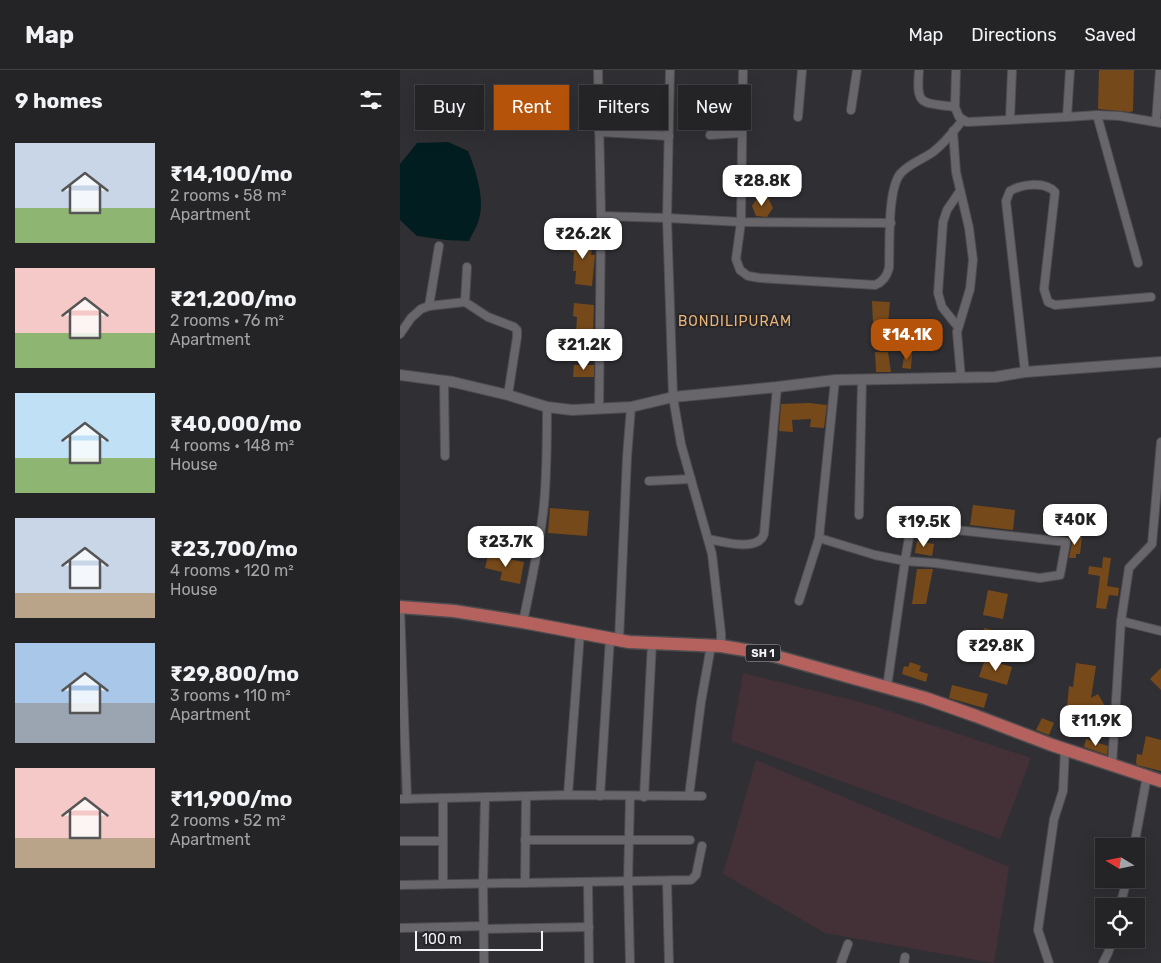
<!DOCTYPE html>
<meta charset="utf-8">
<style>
body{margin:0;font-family:Rubik,sans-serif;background:#2c2b2e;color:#f1f3f6;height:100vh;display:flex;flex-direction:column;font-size:19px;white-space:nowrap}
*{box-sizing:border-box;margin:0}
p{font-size:16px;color:#a3a4a7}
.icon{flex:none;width:28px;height:28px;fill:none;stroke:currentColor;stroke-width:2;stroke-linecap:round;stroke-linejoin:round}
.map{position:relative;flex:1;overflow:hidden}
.side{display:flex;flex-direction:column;background:#242326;width:400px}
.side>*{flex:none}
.guide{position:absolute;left:15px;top:15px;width:475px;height:45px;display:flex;gap:10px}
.needle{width:32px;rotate:280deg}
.buttons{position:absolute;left:695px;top:768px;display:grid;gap:10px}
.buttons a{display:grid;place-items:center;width:50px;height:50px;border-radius:0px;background:#242326;box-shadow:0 5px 20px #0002,0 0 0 1px #414043;font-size:25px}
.scale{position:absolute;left:15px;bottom:12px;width:128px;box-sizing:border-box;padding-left:5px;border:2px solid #f3f2f5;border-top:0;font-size:14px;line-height:18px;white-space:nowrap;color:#f3f2f5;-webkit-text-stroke:4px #262529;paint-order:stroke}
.price{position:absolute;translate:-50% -42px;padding:0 11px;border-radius:10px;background:#fff;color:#222;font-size:16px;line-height:32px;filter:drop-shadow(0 1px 2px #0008)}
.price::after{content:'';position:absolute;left:50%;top:30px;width:15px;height:11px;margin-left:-8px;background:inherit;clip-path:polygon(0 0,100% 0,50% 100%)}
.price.on{background:#b45309;color:#fff}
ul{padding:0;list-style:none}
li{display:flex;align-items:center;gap:15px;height:125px;padding:0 15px}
li span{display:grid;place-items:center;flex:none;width:140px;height:100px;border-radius:0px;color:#555}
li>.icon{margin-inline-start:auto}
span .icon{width:60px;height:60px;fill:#fffc;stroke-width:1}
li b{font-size:21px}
h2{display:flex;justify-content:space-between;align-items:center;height:60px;padding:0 15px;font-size:21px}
.pill{padding:0 18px;border-radius:0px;background:#242326;box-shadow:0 5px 20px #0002,0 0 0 1px #414043;font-size:18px;line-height:45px}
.pill.on{background:#b45309;color:#fff}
header{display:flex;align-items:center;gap:30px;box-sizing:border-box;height:70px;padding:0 25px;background:#242326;border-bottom:1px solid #414043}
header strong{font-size:24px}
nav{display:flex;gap:28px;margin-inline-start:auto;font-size:18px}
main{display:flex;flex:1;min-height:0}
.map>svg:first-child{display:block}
.industrial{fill:#443138}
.water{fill:#011d20}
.building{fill:#76491a}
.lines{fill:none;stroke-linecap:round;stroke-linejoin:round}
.minor-casing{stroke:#4d4c4f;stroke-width:10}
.tertiary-casing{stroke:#4d4c4f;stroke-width:12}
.primary-casing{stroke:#4d4c4f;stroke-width:15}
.minor{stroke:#68666b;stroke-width:8}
.tertiary{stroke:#68666b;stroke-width:10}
.primary{stroke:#b5625e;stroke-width:12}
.labels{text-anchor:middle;stroke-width:4;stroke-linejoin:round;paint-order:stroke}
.shield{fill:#262529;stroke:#b6b4b8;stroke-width:1}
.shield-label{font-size:11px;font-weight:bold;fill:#f3f2f5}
.neighbourhood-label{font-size:14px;letter-spacing:1px;fill:#ebb578;stroke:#262529}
</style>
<header>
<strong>Map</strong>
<nav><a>Map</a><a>Directions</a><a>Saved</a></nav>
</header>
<main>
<section class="side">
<h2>9 homes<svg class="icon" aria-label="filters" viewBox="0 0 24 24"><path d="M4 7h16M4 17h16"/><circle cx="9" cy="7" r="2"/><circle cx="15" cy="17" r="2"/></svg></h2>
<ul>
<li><span style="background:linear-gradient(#c9d6e8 65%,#8fb573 0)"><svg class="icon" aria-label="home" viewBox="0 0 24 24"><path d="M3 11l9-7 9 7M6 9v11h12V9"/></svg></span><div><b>₹14,100/mo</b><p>2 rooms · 58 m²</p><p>Apartment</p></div></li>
<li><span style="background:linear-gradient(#f6c9c9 65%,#8fb573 0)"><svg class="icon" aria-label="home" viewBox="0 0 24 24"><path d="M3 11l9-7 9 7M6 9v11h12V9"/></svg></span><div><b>₹21,200/mo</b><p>2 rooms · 76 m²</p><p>Apartment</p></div></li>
<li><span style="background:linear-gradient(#bfe0f5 65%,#8fb573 0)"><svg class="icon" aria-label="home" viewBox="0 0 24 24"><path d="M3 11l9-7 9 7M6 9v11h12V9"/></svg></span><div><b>₹40,000/mo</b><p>4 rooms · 148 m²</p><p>House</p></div></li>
<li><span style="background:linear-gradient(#c9d6e8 75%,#b9a48a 0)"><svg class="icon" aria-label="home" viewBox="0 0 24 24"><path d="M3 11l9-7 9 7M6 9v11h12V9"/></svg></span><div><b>₹23,700/mo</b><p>4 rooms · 120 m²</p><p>House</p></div></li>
<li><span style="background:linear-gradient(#a9c7e8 60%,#9aa5b1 0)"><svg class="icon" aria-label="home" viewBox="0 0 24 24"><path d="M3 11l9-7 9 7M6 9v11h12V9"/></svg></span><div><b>₹29,800/mo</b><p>3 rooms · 110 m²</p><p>Apartment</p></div></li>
<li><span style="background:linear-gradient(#f6c9c9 70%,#b9a48a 0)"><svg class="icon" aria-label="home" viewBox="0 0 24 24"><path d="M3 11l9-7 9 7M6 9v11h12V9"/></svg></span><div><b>₹11,900/mo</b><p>2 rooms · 52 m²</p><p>Apartment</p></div></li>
</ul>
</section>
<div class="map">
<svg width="761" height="893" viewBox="0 0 761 893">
<rect width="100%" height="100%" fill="#302f33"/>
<g class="industrial">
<polygon points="343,603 468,634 631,688 600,769 331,671"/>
<polygon points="356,690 609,797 594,893 425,863 323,804"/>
</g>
<path class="water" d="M48,72L68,81C76,101 85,128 79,149C77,157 72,164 69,171L46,170L17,166L0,150V94L17,73Z"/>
<g class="building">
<polygon points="699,0 734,0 733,41 730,42 698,39"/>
<polygon points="358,127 368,128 373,138 367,147 356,146 352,136"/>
<polygon points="172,166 194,168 191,185 195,185 192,216 175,214 176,201 173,201 174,182 170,181"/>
<polygon points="472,231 490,232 488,254 473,253"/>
<polygon points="174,233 194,235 193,263 176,263 177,247 173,246"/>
<polygon points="475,282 488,282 491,302 476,302"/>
<polygon points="505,282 512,284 511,299 502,298"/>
<polygon points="174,295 194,295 194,307 173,307"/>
<polygon points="409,333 427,335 424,358 410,357 411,349 392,350 393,362 379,361 381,334"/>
<polygon points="573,435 615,440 613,460 570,455"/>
<polygon points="150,438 189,441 187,466 148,463"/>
<polygon points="668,466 682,467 680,484 676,484 676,488 669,488 672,472"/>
<polygon points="517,471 534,474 532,486 515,483"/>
<polygon points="88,485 124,492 120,514 100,510 102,502 85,498"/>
<polygon points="703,487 711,488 707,516 719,518 718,526 709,525 706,539 696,538 700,506 688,504 689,496 702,498"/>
<polygon points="517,499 533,499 526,534 512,534"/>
<polygon points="588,520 608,524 603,549 583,545"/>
<polygon points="584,558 621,567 617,580 580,571"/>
<polygon points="585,589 612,597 607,615 579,607"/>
<polygon points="510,592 521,596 519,601 528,604 526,612 502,604 504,596 508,597"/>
<polygon points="676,593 696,596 691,628 698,624 709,643 699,649 695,642 683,640 682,643 671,642 672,638 667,638 669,616 673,617"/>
<polygon points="761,598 761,620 750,609"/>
<polygon points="552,615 588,624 584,638 549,628"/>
<polygon points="642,648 654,653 649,665 636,660"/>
<polygon points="746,666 761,670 761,701 737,695 736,692 737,684 742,685"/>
<polygon points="686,669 708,676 707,685 684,677"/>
</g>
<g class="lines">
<defs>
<g id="minor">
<polyline points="198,0 201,146 199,339"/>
<polyline points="270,0 267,148 273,327 281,374 312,484 321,563 321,576"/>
<path d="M343,0L341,152L336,189L340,200L348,206L360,208L475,215C483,212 487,206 489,198C490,176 487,118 501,103C509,94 523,89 533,82C545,73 553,62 562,51"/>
<path d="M519,0C516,37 521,32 555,37L556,0"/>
<polyline points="670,0 667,47 697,45 720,46 761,53"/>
<polyline points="555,37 559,47 567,52 667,47"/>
<polyline points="451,40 457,0"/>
<polyline points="697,45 738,193"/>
<polyline points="398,47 402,0"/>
<polyline points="610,49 612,0"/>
<polyline points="756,52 760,0"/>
<polyline points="553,61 556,102 569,158 573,190 570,219 557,262 561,308"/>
<polyline points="199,62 269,66"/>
<polyline points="310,65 341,63"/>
<polyline points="201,146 267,148 341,152 491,153"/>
<polyline points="65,232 67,197"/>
<polyline points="29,236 39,176"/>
<polyline points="558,257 542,237 538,223 543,152 547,140 560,121"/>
<polyline points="0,264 11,248 21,239 29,236 65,232 88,247 114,257 117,260 117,267 108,325"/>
<path d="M625,302L606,131L610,121C622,114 645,111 655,122L644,219L648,232L655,235L751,227"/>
<polyline points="44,310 45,386"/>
<polyline points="435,310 419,468 475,485 505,491 487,617"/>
<polyline points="249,411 291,409"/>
<polyline points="459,445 462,309"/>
<polygon points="511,455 666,472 660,505 640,508 535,493 505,491"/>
<path d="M308,469C323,472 358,482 364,464L377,317"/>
<polyline points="399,531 419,468"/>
<polyline points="0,537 7,729"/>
<polyline points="721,551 761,561"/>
<path d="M123,552C131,513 140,474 144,434C147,402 147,369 147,337"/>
<polyline points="219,570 227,387 231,337"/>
<polyline points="712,695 721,551 729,498 752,474 761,372"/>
<polyline points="168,725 180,563"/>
<polyline points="200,726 210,568"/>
<polyline points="289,726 301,632 311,576"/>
<polyline points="244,727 252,573"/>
<polyline points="43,728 43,814"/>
<polyline points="0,729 168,725 302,726"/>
<polyline points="125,770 290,770"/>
<polyline points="0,771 43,771"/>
<polyline points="734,776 747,706"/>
<polyline points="267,811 269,893"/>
<polyline points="188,812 189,893"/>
<polyline points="125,813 126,726"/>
<polyline points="0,815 291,810 296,805 302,776"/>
<polyline points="720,836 727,809"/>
<polyline points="0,858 84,856"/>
<polyline points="84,859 189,857"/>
<polyline points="84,893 83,813 85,727"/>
<polyline points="230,893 228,811 230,727"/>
<polyline points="441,893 448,874"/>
<polyline points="504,893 505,887"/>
<polyline points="649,893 638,860 654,749 663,721 665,679"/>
<polyline points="703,893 708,883 713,869"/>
</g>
<polyline id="tertiary" points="0,305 53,312 108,325 147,337 172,340 231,337 273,327 377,317 435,310 595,307 625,302 761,292"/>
<polyline id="primary" points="0,537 54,541 123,552 229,572 321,576 364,583 525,628 576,646 652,675 761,711"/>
</defs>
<use href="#minor" class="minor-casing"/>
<use href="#tertiary" class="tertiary-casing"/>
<use href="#primary" class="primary-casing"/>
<use href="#minor" class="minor"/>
<use href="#tertiary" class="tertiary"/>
<use href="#primary" class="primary"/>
</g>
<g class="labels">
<rect class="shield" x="345.5" y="574.5" width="35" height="17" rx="4"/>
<g class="shield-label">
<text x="363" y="587">SH 1</text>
</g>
<g class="neighbourhood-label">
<text x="335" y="256">BONDILIPURAM</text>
</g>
</g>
</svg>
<div class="buttons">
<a><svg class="needle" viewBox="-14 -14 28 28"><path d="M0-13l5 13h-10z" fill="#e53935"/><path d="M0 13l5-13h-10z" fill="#a3a4a7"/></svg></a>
<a><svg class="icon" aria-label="locate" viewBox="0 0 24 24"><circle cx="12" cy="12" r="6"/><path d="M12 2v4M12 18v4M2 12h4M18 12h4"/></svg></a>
</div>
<div class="scale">100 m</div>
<b class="price" style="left:362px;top:137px">₹28.8K</b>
<b class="price" style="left:183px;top:190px">₹26.2K</b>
<b class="price on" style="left:507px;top:291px">₹14.1K</b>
<b class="price" style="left:184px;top:301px">₹21.2K</b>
<b class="price" style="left:675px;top:476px">₹40K</b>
<b class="price" style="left:524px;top:478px">₹19.5K</b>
<b class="price" style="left:106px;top:498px">₹23.7K</b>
<b class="price" style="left:596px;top:602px">₹29.8K</b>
<b class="price" style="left:696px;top:677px">₹11.9K</b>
<div class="guide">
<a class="pill">Buy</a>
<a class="pill on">Rent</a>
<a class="pill">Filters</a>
<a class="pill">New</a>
</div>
</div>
</main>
